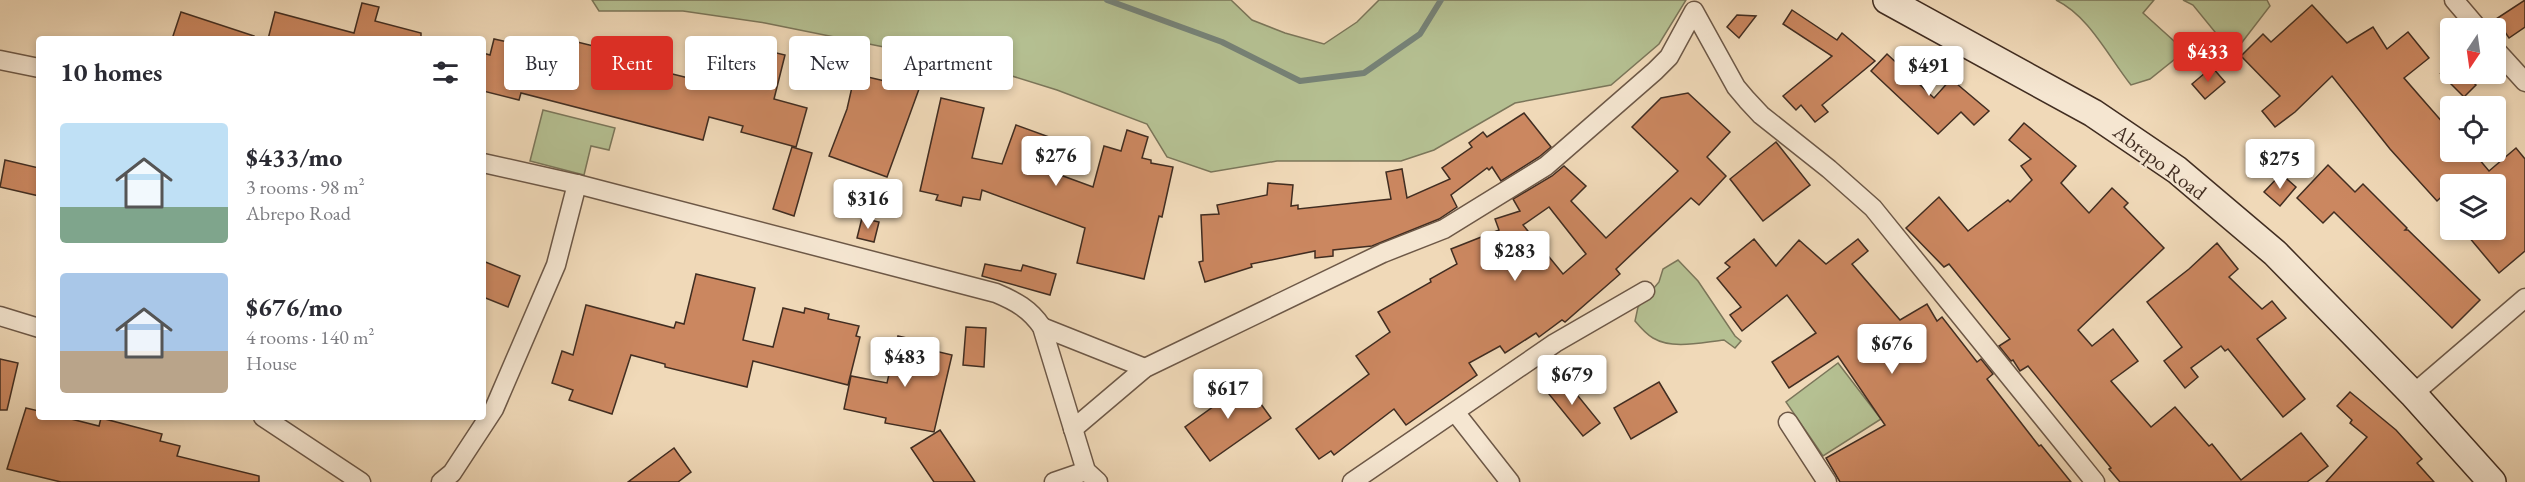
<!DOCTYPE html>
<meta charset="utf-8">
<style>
body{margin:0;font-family:"EB Garamond",serif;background:#f2f2f3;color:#2b2b33;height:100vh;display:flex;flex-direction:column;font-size:22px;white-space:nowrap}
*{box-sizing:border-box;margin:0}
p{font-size:20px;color:#7c7c81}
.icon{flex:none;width:33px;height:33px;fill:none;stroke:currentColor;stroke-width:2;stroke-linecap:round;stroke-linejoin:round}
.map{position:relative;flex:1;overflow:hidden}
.sheet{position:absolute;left:36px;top:36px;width:450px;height:384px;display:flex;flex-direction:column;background:#fff;border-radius:6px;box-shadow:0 3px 9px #0003}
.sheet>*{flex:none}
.top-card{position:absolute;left:504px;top:36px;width:570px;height:54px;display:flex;gap:12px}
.needle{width:39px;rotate:193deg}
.tools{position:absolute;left:2440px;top:18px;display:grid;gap:12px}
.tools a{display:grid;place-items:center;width:66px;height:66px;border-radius:6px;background:#fff;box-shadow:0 3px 9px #0003;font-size:30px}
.price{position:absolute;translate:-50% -51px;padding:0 14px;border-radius:6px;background:#fff;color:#222;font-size:20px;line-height:39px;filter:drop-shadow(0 2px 3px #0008)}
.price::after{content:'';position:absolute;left:50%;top:36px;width:18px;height:14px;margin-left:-9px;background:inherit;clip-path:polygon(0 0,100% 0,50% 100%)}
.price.selected{background:#d93025;color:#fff}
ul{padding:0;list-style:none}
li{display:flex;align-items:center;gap:18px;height:150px;padding:0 24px}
li span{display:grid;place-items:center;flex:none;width:168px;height:120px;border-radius:6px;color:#555}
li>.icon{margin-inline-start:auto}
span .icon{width:72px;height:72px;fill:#fffc;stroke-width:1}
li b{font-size:26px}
h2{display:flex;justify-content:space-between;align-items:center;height:72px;padding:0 24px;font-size:26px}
.chip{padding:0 21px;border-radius:6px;background:#fff;box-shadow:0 3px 9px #0003;font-size:21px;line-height:54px}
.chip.selected{background:#d93025;color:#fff}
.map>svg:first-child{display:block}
.green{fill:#b5c092;stroke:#7b765a;stroke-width:1.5}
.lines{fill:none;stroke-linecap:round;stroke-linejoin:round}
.stream{stroke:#768277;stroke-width:6}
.building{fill:#cb8760;stroke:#412d21;stroke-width:1.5;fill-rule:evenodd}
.minor-casing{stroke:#6d5847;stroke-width:21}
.secondary-casing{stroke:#412d21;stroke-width:30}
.minor{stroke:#f5e6d1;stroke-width:18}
.secondary{stroke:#f5e6d1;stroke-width:27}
.labels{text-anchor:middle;stroke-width:4.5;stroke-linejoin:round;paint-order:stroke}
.street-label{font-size:21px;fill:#412d21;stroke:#f5e6d1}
</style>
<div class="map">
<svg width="2525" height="482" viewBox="0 0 2525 482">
<rect width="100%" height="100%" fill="#f0d9b8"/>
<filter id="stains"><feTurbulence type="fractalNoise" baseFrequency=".00333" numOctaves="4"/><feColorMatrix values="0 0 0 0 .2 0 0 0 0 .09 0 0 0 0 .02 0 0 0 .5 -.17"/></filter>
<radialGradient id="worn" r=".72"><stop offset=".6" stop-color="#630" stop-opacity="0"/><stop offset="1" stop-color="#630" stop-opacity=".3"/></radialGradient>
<g class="green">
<polygon points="592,0 1231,0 1252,20 1285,33 1324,44 1357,22 1379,0 1686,0 1659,44 1611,85 1515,103 1434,150 1401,161 1277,161 1211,172 1167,157 1147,124 1057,90 983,67 765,23 683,11 599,11"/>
<path d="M2056,0H2154L2143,13L2185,51L2150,79L2131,85C2108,56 2089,16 2056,0Z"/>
<polygon points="2183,0 2267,0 2270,6 2233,54 2193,5"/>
<polygon points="543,110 615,128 609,150 591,146 584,175 530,161"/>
<path d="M1678,260L1698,281L1735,336L1741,341L1735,348L1724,340C1703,342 1673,350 1653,338C1646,334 1640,327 1635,321L1638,307L1659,282L1663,269Z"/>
<polygon points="1838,363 1881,419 1823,456 1786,402"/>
</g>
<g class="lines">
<polyline class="stream" points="1107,0 1222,42 1300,81 1364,73 1420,34 1441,0"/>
</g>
<g class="building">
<polygon points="2525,0 2525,27 2509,38 2496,19"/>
<polygon points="362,3 379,7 375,21 421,33 421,39 268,39 275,12 354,33"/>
<polygon points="2312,5 2347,43 2373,27 2387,49 2408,32 2429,58 2404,78 2451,132 2451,152 2473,152 2489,171 2516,148 2525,159 2525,251 2499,273 2463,230 2496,230 2496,184 2471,184 2464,177 2455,184 2451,184 2451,188 2437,201 2390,149 2332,76 2295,112 2275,127 2262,111 2280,96 2241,56 2263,34 2271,42"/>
<polygon points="1792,10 1837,40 1842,33 1875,61 1822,105 1828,112 1815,122 1801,105 1796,110 1783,96 1832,56 1783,24"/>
<polygon points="181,12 254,36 253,39 172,39"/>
<polygon points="1737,15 1756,16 1739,38 1727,27"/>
<polygon points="557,37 630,55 628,63 733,89 743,45 785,55 774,99 807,108 796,147 741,132 743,126 709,117 703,140 521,93 519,100 483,91 483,53 490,55 494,39 521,45 518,61 549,68"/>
<polygon points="1887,54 1934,98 1951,79 1989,111 1974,125 1961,112 1938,134 1871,71"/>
<polygon points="2212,67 2225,82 2205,99 2192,84"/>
<polygon points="855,74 919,89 887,177 829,156 847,109"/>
<polygon points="2441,74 2464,74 2476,85 2464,97"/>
<path d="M1688,93L1730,132L1707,157L1726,176L1699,205L1691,198L1616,269L1620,274L1565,322L1562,320L1539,337L1536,333L1505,353L1500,346L1469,363L1477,375L1406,425L1394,409L1334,455L1331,451L1319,459L1296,429L1369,374L1356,356L1390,332L1378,312L1431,282L1430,279L1457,264L1451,249L1499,230L1495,219L1520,211L1513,199L1552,176L1564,166L1586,186L1571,201L1606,238L1678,171L1632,127L1661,98ZM1549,207L1586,254L1563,274L1523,225Z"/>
<polygon points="941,98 984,108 972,158 1002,164 1016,125 1049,137 1046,147 1052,149 1044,169 1093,187 1104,146 1121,151 1127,130 1148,137 1142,158 1151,160 1151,163 1173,167 1162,217 1159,216 1144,279 1077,263 1085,228 982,190 980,200 963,197 961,206 936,200 938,195 920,191"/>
<polygon points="1524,113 1551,147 1539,157 1501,181 1492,167 1489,170 1487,168 1451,195 1457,207 1439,219 1372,246 1333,250 1333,256 1315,258 1315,251 1251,264 1252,267 1205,282 1199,262 1203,261 1201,215 1219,214 1217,205 1267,195 1268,183 1293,185 1291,206 1298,205 1298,209 1391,199 1386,172 1402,169 1407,198 1450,179 1442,168 1472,147 1469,143 1483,132 1487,137"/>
<polygon points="2024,123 2076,166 2061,183 2089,213 2112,188 2128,203 2124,207 2164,248 2078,330 2092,346 2113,329 2138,361 2111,381 2151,427 2175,407 2209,446 2212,444 2241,480 2301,433 2328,466 2307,482 2120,482 2109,469 2111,468 2028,366 2020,371 2013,360 2011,361 1999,346 2010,339 1949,264 1944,267 1906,228 1939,197 1968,231 2008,200 2010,202 2032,180 2021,166 2031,159 2009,140"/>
<polygon points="1776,142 1810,185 1763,221 1730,179"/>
<polygon points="792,147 812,153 794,216 773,209"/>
<polygon points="5,160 39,168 39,196 0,187"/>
<polygon points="2328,165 2355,192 2363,184 2407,228 2405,230 2408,230 2480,300 2452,328 2334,212 2323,223 2297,198"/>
<polygon points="2281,174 2296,187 2280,206 2264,192"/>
<polygon points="862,218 879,222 874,242 857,238"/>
<polygon points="1754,239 1776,266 1799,240 1826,264 1858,239 1868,251 1852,264 1900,320 1927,304 1937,321 1942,317 1977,362 1981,359 1993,374 1987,379 2039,446 2041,445 2071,482 1840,482 1826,458 1885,425 1838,356 1789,388 1772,362 1816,333 1787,295 1742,331 1730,315 1741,307 1717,278 1730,267 1725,263"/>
<polygon points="2217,243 2238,269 2229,277 2262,309 2272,301 2286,318 2257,339 2305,399 2283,417 2228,349 2225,351 2221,346 2191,368 2198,377 2185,388 2164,361 2182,347 2147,302 2189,269"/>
<polygon points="483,261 520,276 508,307 483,297"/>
<polygon points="985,264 1021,271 1023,265 1056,274 1050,295 982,276"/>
<polygon points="696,274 755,288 743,340 773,347 783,308 804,313 805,308 829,314 828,319 859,326 856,336 860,337 848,385 753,361 747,387 665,367 665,364 631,355 612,414 569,400 573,390 552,383 562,351 573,355 586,305 674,328 676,322 684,324"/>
<polygon points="966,327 986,328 984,367 963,365"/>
<polygon points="898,336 916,340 914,346 952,355 934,432 885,423 886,418 844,409 851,376 887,383"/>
<polygon points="0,359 18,363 7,410 0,410"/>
<polygon points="1561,375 1600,423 1583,436 1544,388"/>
<polygon points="1242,378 1271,418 1210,461 1185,427 1221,401 1218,396"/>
<polygon points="1659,382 1677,412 1631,439 1614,408"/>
<polygon points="2350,392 2396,430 2422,459 2417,463 2434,482 2326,482 2367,437 2350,423 2352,420 2337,406"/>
<polygon points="26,408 39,411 39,417 63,417 99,426 101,418 162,434 160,441 180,446 177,456 259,476 259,482 61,482 7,469"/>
<polygon points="940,430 975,482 934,482 911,448"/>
<polygon points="674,448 691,472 678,482 628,482"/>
</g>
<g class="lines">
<defs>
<g id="minor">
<polyline points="2454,0 2478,28"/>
<polyline points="2496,50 2525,82"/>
<polyline points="0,60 39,68"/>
<path d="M483,163L577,184L996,293C1015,301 1030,309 1042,327L1086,471L1098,482"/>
<polyline points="0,316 39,328"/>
<polyline points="1042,327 1145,368"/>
<polyline points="2413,394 2525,298"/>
<polyline points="1455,412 1510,482"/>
<polyline points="263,417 361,482"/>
<polyline points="1788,422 1827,482"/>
<polyline points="1073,429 1145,368 1383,253 1444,229 1546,166 1655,71 1669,57 1694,11 1736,87 1747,100 1761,115 1829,169 1873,208 2095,482"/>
<polyline points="441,482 452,473 494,409 556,265 577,184"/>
<polyline points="1054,482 1086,471"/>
<polyline points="1352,482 1555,343 1645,291"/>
</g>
<polyline id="secondary" points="1887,0 2093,113 2177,170 2275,253 2413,394 2492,482"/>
</defs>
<use href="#minor" class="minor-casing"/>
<use href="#secondary" class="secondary-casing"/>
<use href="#minor" class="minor"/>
<use href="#secondary" class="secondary"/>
</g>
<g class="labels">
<g class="street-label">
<text transform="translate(2160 162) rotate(37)" y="7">Abrepo Road</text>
</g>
</g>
<rect width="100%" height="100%" filter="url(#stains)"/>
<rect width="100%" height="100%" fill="url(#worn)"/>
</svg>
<div class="tools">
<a><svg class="needle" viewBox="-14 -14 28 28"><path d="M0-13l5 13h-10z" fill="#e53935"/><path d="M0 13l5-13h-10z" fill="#7c7c81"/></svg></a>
<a><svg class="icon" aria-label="locate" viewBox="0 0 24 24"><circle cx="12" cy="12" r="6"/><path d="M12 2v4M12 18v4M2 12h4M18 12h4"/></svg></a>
<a><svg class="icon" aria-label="layers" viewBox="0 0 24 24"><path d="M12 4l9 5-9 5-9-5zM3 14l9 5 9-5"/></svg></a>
</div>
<b class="price selected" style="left:2208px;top:83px">$433</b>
<b class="price" style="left:1929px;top:97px">$491</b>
<b class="price" style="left:1056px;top:187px">$276</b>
<b class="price" style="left:2280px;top:190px">$275</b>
<b class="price" style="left:868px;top:230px">$316</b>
<b class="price" style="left:1515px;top:282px">$283</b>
<b class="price" style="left:1892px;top:375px">$676</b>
<b class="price" style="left:905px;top:388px">$483</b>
<b class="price" style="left:1572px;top:406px">$679</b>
<b class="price" style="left:1228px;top:420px">$617</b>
<div class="top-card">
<a class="chip">Buy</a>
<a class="chip selected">Rent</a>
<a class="chip">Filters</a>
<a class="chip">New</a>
<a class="chip">Apartment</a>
</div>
<section class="sheet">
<h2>10 homes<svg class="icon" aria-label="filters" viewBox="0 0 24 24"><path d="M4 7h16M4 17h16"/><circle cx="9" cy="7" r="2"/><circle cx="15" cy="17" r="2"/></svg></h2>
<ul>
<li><span style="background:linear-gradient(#bfe0f5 70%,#7fa58c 0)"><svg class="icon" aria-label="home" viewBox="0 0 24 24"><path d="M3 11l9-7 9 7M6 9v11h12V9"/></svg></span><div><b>$433/mo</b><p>3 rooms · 98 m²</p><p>Abrepo Road</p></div></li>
<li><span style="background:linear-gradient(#a9c7e8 65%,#b9a48a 0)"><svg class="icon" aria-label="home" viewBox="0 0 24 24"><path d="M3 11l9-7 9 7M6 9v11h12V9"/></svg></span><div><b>$676/mo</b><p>4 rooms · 140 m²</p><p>House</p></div></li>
</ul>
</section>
</div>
